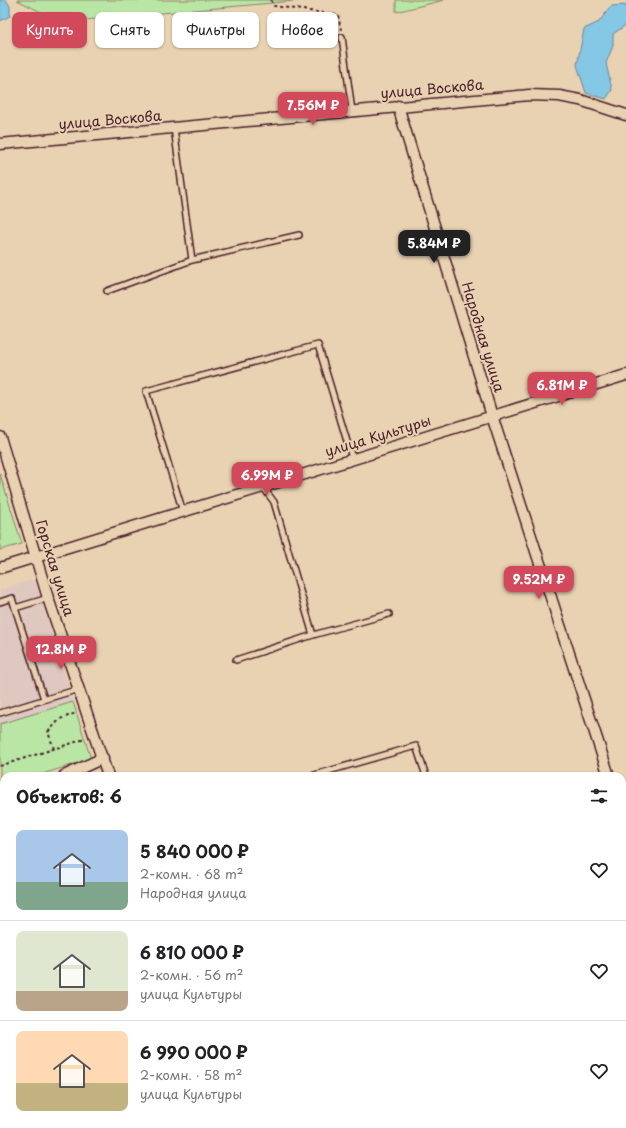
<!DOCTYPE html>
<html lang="ru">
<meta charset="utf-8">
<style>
body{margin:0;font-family:"Playpen Sans",sans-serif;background:#f2f2f2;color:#202124;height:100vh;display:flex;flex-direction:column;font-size:15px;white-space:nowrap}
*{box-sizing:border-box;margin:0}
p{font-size:13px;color:#757577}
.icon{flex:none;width:22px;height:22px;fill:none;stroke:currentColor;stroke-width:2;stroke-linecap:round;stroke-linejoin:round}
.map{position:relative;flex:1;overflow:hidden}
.panel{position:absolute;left:0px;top:772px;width:626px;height:356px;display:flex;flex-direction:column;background:#fff;border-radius:12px 12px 0 0;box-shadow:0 1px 3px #0004}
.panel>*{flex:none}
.top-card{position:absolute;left:12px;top:12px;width:400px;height:36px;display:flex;gap:8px}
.price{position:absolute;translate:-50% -34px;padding:0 9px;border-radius:8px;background:#d1495b;color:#fff;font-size:13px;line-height:26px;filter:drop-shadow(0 1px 2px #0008)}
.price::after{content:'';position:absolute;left:50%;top:24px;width:12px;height:9px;margin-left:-6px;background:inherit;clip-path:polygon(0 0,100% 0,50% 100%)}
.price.on{background:#222;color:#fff}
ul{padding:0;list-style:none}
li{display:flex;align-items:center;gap:12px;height:100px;padding:0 16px}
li+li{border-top:1px solid #e0e0e0}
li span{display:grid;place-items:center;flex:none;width:112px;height:80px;border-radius:8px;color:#555}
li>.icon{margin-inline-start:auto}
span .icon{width:48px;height:48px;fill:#fffc;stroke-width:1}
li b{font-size:17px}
h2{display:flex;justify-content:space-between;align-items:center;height:48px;padding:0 16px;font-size:17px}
.pill{padding:0 14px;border-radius:8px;background:#fff;box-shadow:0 1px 3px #0004;font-size:14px;line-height:36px}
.pill.on{background:#d1495b;color:#fff}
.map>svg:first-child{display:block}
.built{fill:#dfc8bf}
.green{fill:#b9e6a5;stroke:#828268}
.water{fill:#84c8e5;stroke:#6d849b}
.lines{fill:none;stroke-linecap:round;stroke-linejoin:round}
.lane-casing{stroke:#4a1f2b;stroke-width:8}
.street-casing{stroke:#4a1f2b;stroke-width:13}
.secondary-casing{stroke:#4a1f2b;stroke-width:17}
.path{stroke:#4a1f2b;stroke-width:2;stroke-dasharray:3 3;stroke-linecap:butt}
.lane{stroke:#e9d2b2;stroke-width:5}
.street{stroke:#e9d2b2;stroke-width:10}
.secondary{stroke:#e9d2b2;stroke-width:14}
.labels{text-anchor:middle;stroke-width:4;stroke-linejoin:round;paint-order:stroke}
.street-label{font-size:14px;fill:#4a1f2b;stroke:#e9d2b2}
</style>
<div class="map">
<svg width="626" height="1128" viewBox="0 0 626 1128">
<rect width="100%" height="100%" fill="#e9d2b2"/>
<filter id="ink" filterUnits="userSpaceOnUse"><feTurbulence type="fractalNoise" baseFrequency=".025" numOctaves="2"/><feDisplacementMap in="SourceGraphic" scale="8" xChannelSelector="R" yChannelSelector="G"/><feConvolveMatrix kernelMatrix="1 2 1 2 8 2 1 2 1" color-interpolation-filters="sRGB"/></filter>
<g filter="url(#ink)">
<polygon class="built" points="35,579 73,702 0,724 0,590"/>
<g class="green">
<polygon points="17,0 305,0 85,20 57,20"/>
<polygon points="396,0 444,0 396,12"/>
<polygon points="0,474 22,544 0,550"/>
<polygon points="73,702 91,759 36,776 4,776 4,786 0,787 0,724"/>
<polygon points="622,1084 626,1086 626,1120 622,1118"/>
<polygon points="150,1124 186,1124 188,1128 139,1128"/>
<polygon points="227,1124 242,1124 250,1128 255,1124 596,1124 592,1128 227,1128"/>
</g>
<g class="water">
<polygon points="0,0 6,0 10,6 10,16 0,21"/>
<polygon points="626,5 626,25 613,34 613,46 606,63 612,90 606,99 586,93 577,65 584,29 599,22 611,6"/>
</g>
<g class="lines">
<defs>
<g id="lane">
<polyline points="342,37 352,111"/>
<polyline points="192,260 299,235"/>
<polyline points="107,291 192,260 174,128"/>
<polyline points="183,512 146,391 318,345 352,458"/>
<polyline points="0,602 12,598 15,608 48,598"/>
<polyline points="15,608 44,699"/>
<polyline points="313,635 389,614"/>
<polyline points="236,660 313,635 274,502 263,487"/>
<polyline points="0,713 79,689"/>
<polyline points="311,776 416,746 426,776"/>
</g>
<g id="street">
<polyline points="398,106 492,416 609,776"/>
<polyline points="0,144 529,95 559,96 580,100 626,115"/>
<polyline points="0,437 48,598 108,776"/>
<polyline points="0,568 626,375"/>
<polyline points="64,776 103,758"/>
<polyline points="0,797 4,796"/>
<polyline points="207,1124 208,1128"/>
</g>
<g id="secondary">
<polyline points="622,819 623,819"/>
<polyline points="0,1013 4,1012"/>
</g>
</defs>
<use href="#lane" class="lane-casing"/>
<use href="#street" class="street-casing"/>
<use href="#secondary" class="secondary-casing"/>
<g class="path">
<polyline points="271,0 274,6 338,15 341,30"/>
<polyline points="54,749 48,732 60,719 76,713"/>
<polyline points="0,766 85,739"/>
<polyline points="622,837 626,836"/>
<polyline points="622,878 626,890"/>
</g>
<use href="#lane" class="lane"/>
<use href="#street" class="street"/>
<use href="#secondary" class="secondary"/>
</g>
</g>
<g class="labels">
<g class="street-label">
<text transform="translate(432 89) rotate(-5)" y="5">улица Воскова</text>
<text transform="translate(110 120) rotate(-5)" y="5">улица Воскова</text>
<text transform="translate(483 337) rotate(73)" y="5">Народная улица</text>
<text transform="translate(378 436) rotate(-17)" y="5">улица Культуры</text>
<text transform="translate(55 568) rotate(73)" y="5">Горская улица</text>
</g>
</g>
</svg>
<b class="price" style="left:313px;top:126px">7.56M ₽</b>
<b class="price on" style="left:434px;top:264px">5.84M ₽</b>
<b class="price" style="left:562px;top:406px">6.81M ₽</b>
<b class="price" style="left:267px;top:496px">6.99M ₽</b>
<b class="price" style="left:539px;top:600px">9.52M ₽</b>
<b class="price" style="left:61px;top:670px">12.8M ₽</b>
<div class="top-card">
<a class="pill on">Купить</a>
<a class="pill">Снять</a>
<a class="pill">Фильтры</a>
<a class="pill">Новое</a>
</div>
<section class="panel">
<h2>Объектов: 6<svg class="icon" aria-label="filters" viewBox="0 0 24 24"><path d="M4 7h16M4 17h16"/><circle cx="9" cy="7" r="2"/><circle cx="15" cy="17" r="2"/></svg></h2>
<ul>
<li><span style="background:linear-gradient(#a9c7e8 65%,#7fa58c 0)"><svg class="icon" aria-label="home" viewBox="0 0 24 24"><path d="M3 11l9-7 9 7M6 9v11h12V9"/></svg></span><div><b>5 840 000 ₽</b><p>2-комн. · 68 m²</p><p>Народная улица</p></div><svg class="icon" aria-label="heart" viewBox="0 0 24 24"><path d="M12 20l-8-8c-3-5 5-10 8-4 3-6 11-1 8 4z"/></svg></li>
<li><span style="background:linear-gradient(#dfe7d0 75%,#b9a48a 0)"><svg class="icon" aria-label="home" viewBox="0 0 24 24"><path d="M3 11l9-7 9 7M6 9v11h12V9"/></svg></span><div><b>6 810 000 ₽</b><p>2-комн. · 56 m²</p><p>улица Культуры</p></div><svg class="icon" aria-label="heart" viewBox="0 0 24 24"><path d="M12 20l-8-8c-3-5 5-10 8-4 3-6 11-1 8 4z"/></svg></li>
<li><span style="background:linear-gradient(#ffd9b3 65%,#c2b280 0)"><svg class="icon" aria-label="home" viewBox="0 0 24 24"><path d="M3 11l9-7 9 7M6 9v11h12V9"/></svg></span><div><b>6 990 000 ₽</b><p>2-комн. · 58 m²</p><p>улица Культуры</p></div><svg class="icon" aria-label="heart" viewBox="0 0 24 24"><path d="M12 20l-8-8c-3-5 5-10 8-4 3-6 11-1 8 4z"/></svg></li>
</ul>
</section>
</div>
